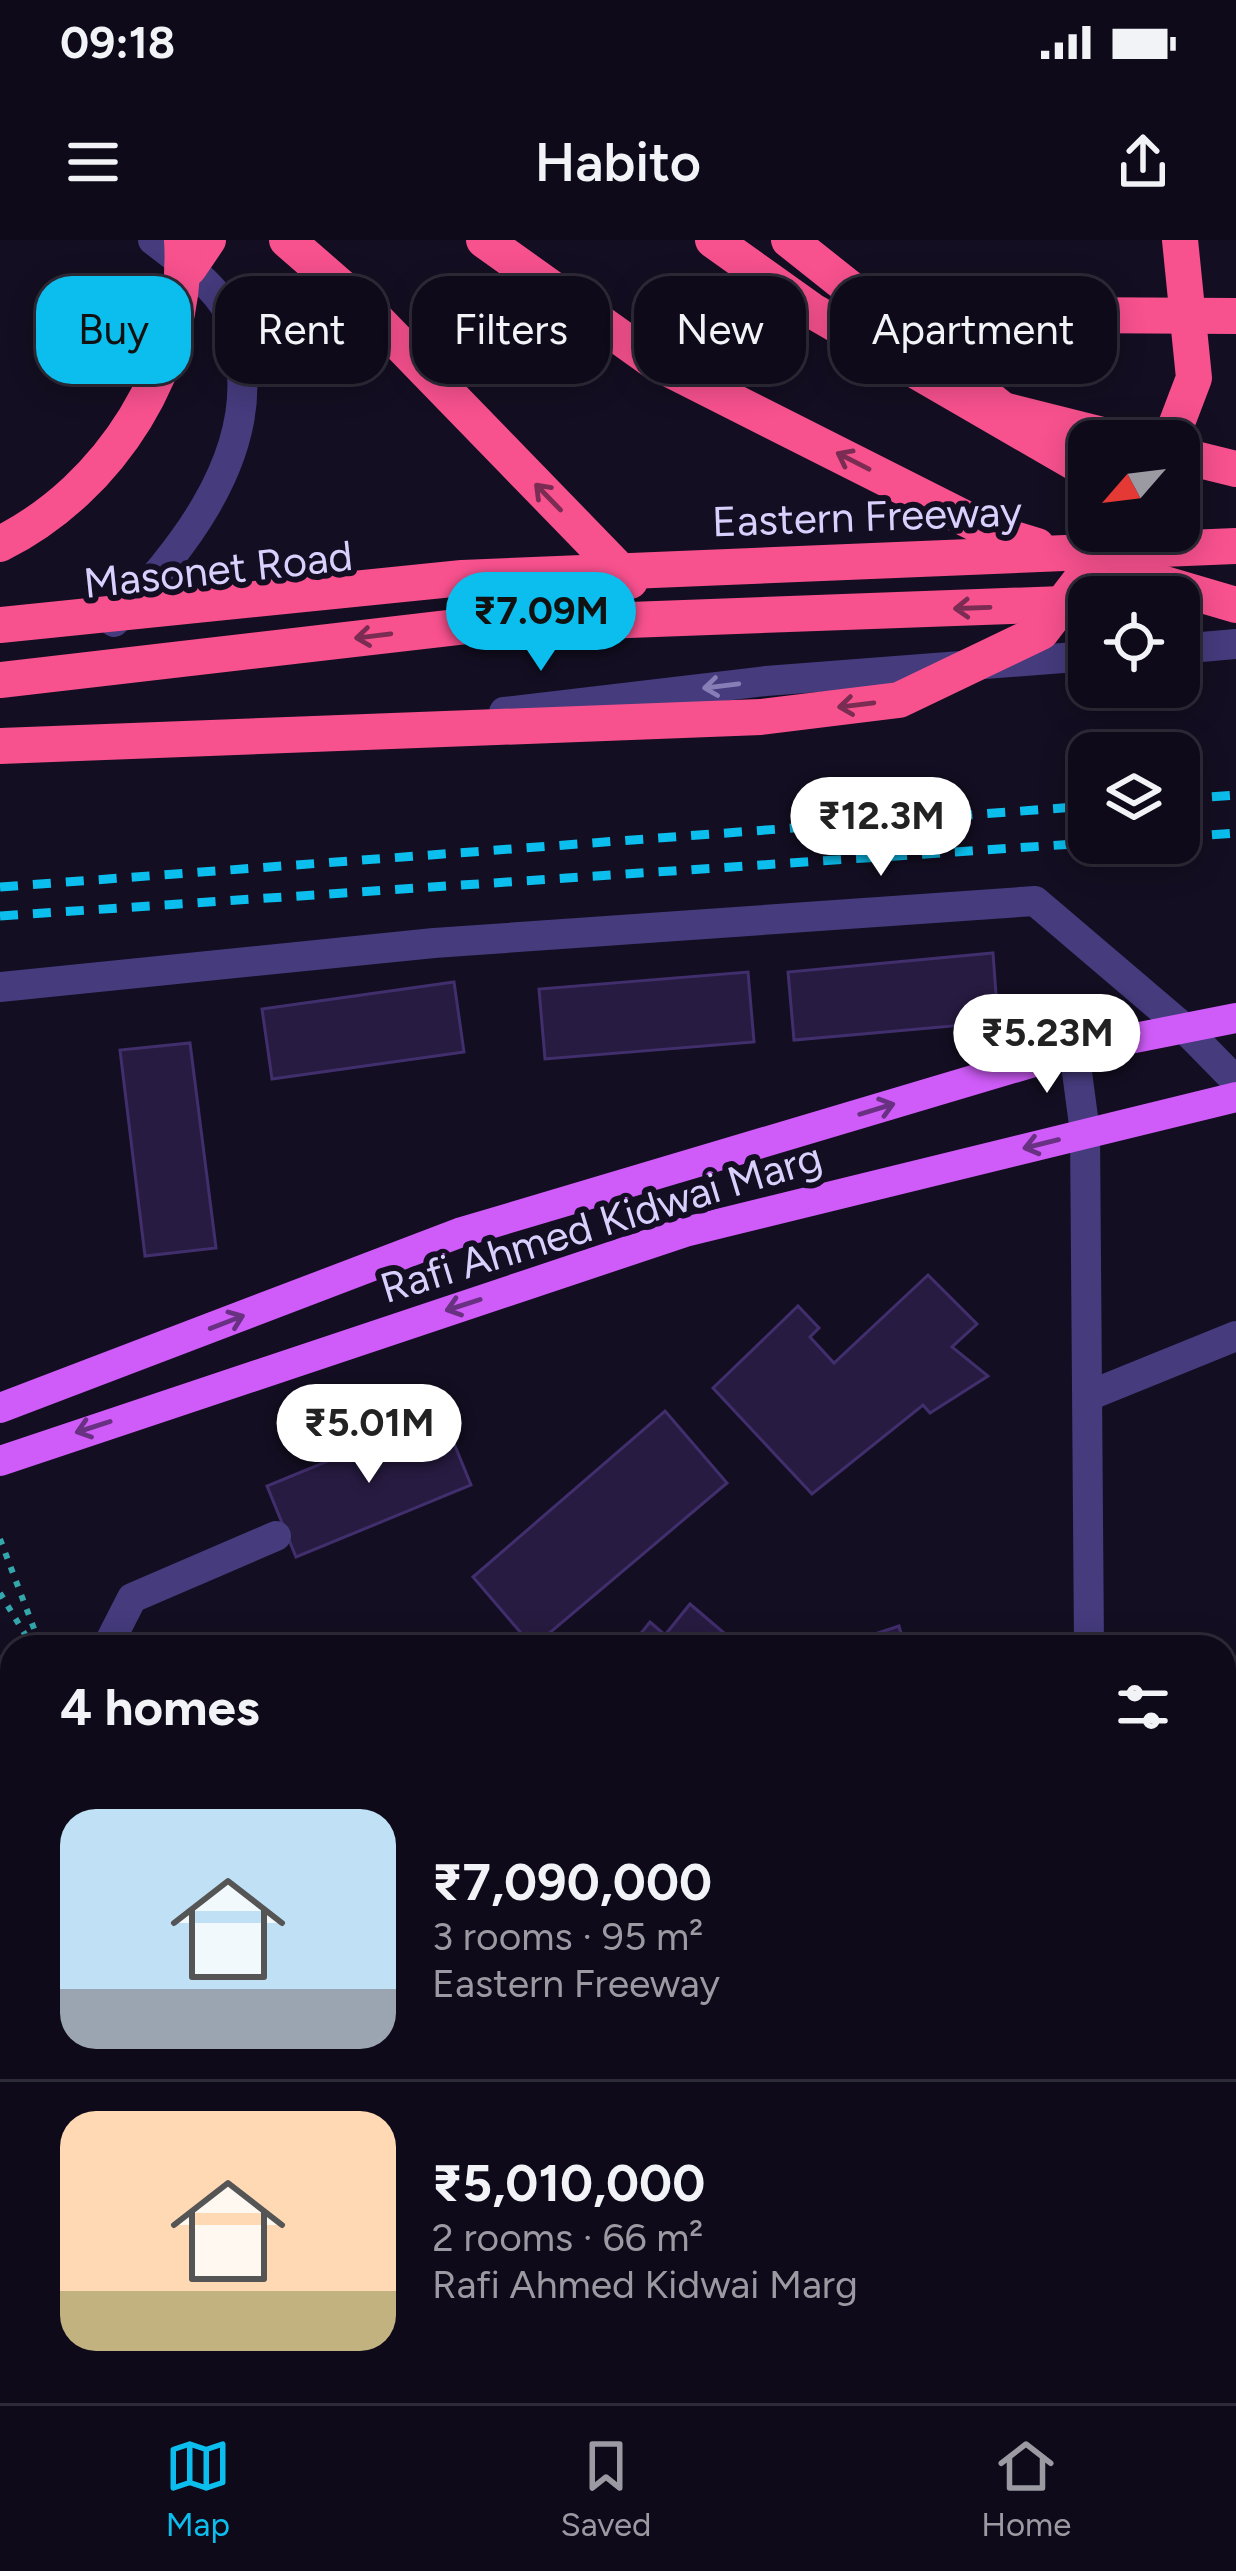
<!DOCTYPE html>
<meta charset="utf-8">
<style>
body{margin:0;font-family:Figtree,sans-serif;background:#171322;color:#f1f3f6;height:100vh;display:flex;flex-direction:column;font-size:45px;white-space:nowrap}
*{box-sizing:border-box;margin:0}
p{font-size:39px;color:#9b9aa2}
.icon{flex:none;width:66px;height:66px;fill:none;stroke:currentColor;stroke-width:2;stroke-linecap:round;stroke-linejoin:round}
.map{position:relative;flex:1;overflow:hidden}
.side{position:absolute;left:0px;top:1395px;width:1236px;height:768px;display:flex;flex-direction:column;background:#0e0a19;border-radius:36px 36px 0 0;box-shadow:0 6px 30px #0003,0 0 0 3px #2e2b38}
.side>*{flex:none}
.guide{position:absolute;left:36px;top:36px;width:1164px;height:108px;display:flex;gap:24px}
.needle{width:78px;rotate:242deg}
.buttons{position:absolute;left:1068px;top:180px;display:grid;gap:24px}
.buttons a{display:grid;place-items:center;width:132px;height:132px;border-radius:24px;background:#0e0a19;box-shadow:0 6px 30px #0003,0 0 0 3px #2e2b38;font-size:60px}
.price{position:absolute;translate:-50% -102px;padding:0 27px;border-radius:42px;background:#fff;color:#222;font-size:39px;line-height:78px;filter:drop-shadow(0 3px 6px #0008)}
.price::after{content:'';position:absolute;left:50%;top:72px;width:36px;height:27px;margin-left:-18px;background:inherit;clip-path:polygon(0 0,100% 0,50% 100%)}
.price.active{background:#0bbeee;color:#111}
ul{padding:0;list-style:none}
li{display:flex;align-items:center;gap:36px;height:300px;padding:0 60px}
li+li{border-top:3px solid #2e2b38}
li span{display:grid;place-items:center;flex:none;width:336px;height:240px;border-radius:36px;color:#555}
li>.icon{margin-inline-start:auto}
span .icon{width:144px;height:144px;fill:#fffc;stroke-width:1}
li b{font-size:51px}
h2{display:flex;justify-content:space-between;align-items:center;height:144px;padding:0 60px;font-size:51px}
.tag{padding:0 42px;border-radius:36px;background:#0e0a19;box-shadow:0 6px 30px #0003,0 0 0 3px #2e2b38;font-size:42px;line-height:108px}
.tag.active{background:#0bbeee;color:#111}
.status{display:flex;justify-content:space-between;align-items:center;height:84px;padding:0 60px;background:#0e0a19;direction:ltr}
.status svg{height:33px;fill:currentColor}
header{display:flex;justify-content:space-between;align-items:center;height:156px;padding:0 60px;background:#0e0a19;font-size:54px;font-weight:600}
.tabs{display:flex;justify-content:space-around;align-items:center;height:168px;border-top:3px solid #2e2b38;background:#0e0a19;font-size:33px;color:#9b9aa2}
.tabs a{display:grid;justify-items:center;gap:6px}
.tabs .active{color:#0bbeee}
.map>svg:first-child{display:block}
.green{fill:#11282a}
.building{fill:#271b41;stroke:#412e6c;stroke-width:3}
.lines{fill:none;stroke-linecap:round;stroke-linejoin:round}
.path{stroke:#34a7ad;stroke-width:6;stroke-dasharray:6 9;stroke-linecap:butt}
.minor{stroke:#453b7d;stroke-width:30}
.major{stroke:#cf5cf8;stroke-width:30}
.highway{stroke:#f7518e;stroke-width:36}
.rail{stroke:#0bbeee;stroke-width:9;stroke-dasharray:18 15;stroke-linecap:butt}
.highway-bridge{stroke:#f7518e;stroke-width:36}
.oneway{stroke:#7a2c52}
.oneway2{stroke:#887eb7}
.oneway3{stroke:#683182}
.labels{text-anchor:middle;stroke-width:12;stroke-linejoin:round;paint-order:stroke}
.street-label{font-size:42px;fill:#dad0fd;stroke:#130e21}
</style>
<div class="status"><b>09:18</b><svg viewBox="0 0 49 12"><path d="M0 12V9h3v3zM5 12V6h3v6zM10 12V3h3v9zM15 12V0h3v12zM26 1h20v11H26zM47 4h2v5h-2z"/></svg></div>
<header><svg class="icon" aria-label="menu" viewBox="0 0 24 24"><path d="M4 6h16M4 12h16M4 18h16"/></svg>Habito<svg class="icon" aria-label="share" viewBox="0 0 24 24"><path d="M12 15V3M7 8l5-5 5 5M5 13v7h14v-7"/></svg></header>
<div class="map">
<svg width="1236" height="2163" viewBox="0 0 1236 2163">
<rect width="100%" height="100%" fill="#130e21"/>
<g class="green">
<polygon points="12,1989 12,2116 0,2091 0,1995"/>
<polygon points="28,2151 261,2151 236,2163 34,2163"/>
</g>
<g class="building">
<polygon points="993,713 998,782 794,800 788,732"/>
<polygon points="748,732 754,802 545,819 539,749"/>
<polygon points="454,742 464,812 272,839 262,769"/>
<polygon points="190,803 216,1008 145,1016 120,810"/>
<polygon points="928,1035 977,1084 952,1107 988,1136 930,1173 923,1165 812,1254 713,1148 798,1066 819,1088 810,1097 834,1123"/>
<polygon points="665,1171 727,1243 533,1407 473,1337"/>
<polygon points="442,1174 471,1245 296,1317 267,1246"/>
<polygon points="690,1364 724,1393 712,1407 630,1407 650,1382 665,1395"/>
<polygon points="899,1386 905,1407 846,1407 845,1404"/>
<polygon points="5,1473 12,1487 12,1611 0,1588 0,1476"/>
<polygon points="0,2127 12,2151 19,2163 0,2163"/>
<polygon points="614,2151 654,2151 657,2163 617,2163"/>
<polygon points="741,2151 788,2151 789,2155 744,2163"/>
<polygon points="924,2151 997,2151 1000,2163 879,2163"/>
<polygon points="1019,2151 1083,2151 1087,2163 1023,2163"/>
</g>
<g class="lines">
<g class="path">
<polyline points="0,1299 41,1407"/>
<polyline points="0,1353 26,1396"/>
</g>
<g class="minor">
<path d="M114,382C178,315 254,223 241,123C239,102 235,80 222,62C204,37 177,19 153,0"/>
<polyline points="1179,409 1236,404"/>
<polyline points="504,472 766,441 1089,416"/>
<polyline points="0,747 434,703 1035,661 1184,788 1236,841"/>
<polyline points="1074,810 1085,892 1089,1407"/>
<polyline points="1088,1156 1236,1096"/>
<polyline points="107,1407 132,1358 276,1296"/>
<polyline points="0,1432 12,1427"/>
<polyline points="1224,1713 1236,1712"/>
<polyline points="0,1790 12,1783"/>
<polyline points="361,2151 367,2163"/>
<polyline points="397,2151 402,2163"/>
<polyline points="1124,2151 1127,2163"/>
</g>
<g class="major">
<polyline points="0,1168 459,993 1074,810 1236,778"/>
<polyline points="0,1221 685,992 1236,857"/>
</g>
<g class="highway">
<polyline points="287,0 364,67 630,341"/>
<polyline points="713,0 811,70 1089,231"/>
<polyline points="189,28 208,0"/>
<polyline points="868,74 1236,76"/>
<polyline points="1179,215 1236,229"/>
<polyline points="0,440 466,386 1089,363"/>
</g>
<g class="rail">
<polyline points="1179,559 1236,555"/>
<polyline points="1179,597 1236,593"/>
<polyline points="0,647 1089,566"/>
<polyline points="0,676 1089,603"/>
</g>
<g class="highway-bridge">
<polyline points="484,0 655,122 994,293 1037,306"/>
<polyline points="789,0 1003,170 1126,201"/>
<polyline points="1170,201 1194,138 1180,0"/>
<path d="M0,304C110,249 190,125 182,0"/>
<polyline points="1090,322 1236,365"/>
<polyline points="0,385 462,338 1236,306"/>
<polyline points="0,506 761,477 899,460 1041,392 1112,299"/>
</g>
</g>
<defs><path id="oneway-shaft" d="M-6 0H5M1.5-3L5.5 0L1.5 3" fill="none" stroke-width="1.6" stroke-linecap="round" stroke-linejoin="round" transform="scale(3)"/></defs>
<g class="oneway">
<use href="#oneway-shaft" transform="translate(853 221) rotate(-153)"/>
<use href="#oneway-shaft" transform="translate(548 257) rotate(-134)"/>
<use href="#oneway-shaft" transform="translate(972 368) rotate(178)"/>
<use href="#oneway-shaft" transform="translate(373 396) rotate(173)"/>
<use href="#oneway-shaft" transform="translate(856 465) rotate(173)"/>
</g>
<use class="oneway2" href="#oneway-shaft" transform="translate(721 446) rotate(173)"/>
<g class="oneway3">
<use href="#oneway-shaft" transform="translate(877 869) rotate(-17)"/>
<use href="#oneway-shaft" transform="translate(1041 904) rotate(166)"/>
<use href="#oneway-shaft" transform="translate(463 1065) rotate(162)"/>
<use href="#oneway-shaft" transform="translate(227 1082) rotate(-21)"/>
<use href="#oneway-shaft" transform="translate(93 1187) rotate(162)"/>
</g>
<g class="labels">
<g class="street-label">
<text transform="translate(867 276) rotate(-2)" y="15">Eastern Freeway</text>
<text transform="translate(218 329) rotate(-6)" y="15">Masonet Road</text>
<text transform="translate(601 982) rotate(-17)" y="15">Rafi Ahmed Kidwai Marg</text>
</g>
</g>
</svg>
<div class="buttons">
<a><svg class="needle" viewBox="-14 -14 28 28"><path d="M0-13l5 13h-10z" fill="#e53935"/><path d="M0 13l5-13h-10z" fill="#9b9aa2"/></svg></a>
<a><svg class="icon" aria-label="locate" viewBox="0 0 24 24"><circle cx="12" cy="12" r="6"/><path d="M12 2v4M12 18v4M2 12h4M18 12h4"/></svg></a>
<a><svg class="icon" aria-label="layers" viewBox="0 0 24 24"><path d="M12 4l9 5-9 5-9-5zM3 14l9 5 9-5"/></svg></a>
</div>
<b class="price active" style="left:541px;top:434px">₹7.09M</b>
<b class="price" style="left:881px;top:639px">₹12.3M</b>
<b class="price" style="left:1047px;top:856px">₹5.23M</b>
<b class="price" style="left:369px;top:1246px">₹5.01M</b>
<div class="guide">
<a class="tag active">Buy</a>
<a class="tag">Rent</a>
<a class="tag">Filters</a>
<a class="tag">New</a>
<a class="tag">Apartment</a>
</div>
<section class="side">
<h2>4 homes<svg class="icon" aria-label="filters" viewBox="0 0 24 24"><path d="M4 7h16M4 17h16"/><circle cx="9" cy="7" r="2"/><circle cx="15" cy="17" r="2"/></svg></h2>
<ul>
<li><span style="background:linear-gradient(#bfe0f5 75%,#9aa5b1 0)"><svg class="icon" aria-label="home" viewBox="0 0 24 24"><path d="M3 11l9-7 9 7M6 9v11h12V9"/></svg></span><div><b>₹7,090,000</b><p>3 rooms · 95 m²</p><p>Eastern Freeway</p></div></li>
<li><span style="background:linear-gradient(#ffd9b3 75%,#c2b280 0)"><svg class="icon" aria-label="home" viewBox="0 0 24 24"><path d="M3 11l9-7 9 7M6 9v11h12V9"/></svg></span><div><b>₹5,010,000</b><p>2 rooms · 66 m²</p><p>Rafi Ahmed Kidwai Marg</p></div></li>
</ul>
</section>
</div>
<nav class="tabs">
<a class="active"><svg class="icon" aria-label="map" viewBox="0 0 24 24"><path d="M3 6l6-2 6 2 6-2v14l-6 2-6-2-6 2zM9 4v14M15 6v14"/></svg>Map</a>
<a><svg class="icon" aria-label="saved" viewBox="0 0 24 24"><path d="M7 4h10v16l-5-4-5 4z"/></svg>Saved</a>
<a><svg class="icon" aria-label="home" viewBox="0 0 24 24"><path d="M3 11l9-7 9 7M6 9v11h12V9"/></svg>Home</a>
</nav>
